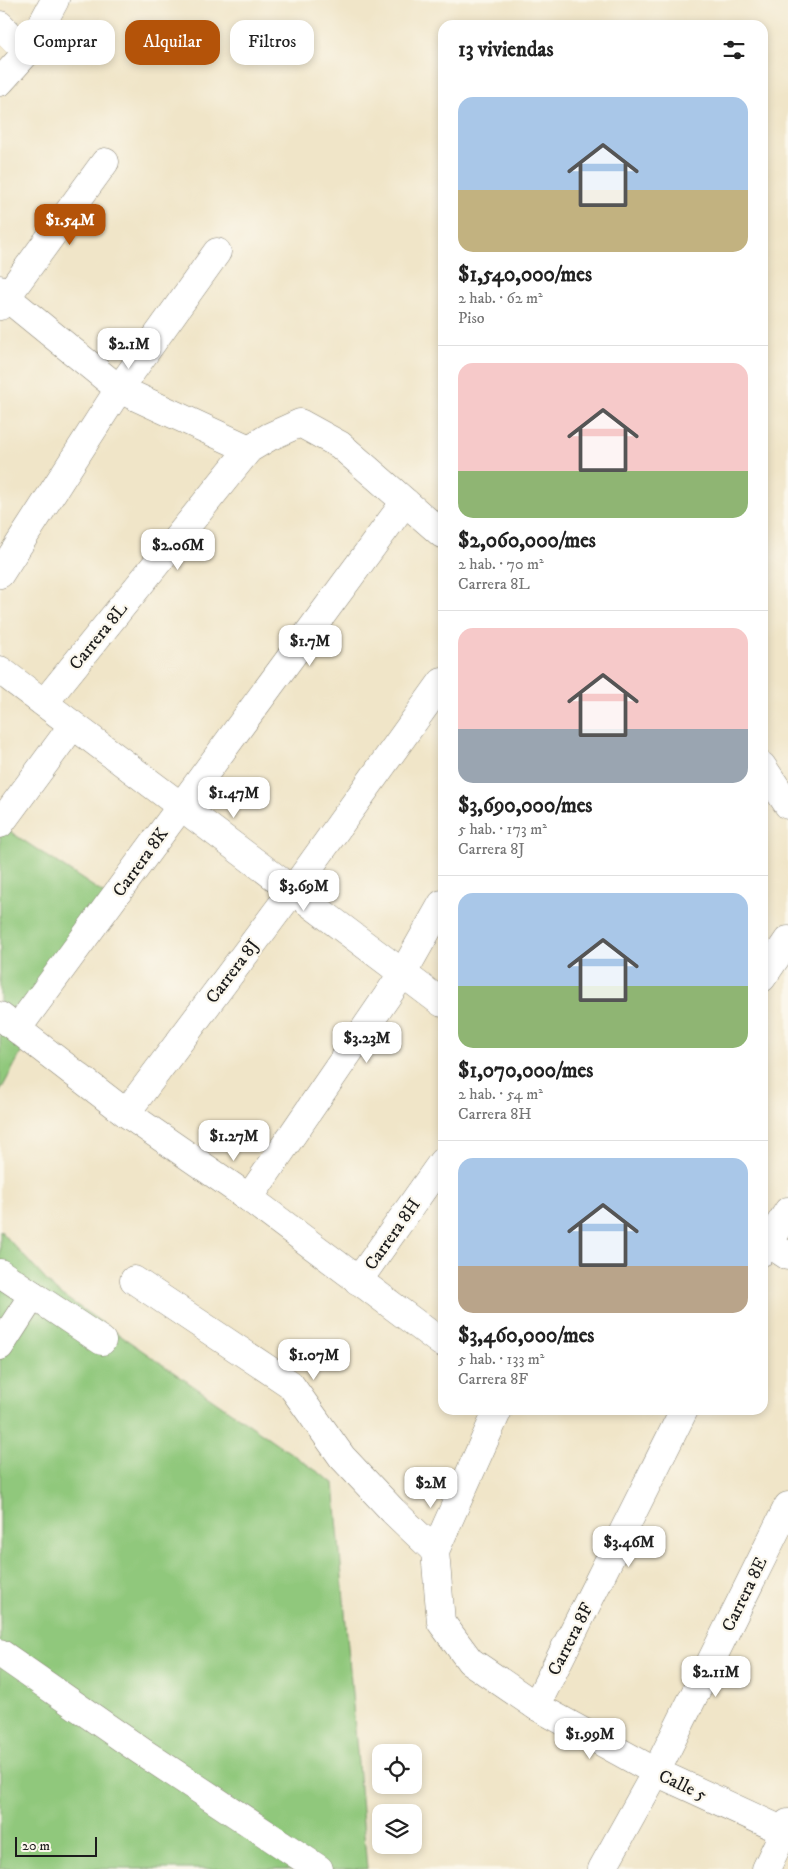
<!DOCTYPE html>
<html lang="es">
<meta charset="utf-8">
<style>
body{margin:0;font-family:"IM FELL DW Pica",serif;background:#f2f2f2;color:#222;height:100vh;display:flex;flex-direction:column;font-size:19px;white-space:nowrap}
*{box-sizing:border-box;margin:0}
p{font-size:16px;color:#767676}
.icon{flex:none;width:28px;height:28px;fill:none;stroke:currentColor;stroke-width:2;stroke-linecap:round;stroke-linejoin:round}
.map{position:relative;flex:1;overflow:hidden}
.drawer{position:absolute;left:438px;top:20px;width:330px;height:1395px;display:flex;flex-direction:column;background:#fff;border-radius:15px;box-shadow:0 2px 8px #0003}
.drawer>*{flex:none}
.banner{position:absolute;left:15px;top:20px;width:348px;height:45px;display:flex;gap:10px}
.controls{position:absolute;left:372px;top:1744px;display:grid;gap:10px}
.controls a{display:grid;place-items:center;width:50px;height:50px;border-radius:10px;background:#fff;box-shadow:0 2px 8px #0003;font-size:25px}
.scale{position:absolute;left:15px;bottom:12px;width:82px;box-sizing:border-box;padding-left:5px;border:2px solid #1c1c1c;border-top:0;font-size:14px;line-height:18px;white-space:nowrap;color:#1c1c1c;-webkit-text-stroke:4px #fbf7ec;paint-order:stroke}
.price{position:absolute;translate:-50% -42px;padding:0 11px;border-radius:10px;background:#fff;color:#222;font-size:16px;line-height:32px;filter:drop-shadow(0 1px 2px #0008)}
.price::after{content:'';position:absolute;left:50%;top:30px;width:15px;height:11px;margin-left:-8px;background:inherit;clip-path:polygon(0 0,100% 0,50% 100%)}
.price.active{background:#b45309;color:#fff}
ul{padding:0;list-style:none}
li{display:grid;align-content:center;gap:10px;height:265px;padding:0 20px}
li+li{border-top:1px solid #e0e0e0}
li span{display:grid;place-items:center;height:155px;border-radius:15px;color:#555}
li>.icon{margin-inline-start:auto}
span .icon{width:90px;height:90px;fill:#fffc;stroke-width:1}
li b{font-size:21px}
h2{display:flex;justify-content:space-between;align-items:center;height:60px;padding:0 20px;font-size:21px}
.tag{padding:0 18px;border-radius:15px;background:#fff;box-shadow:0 2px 8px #0003;font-size:18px;line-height:45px}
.tag.active{background:#b45309;color:#fff}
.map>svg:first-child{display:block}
.grass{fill:#90c87b;stroke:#56724c}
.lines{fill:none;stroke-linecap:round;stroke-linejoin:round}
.minor-casing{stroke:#868072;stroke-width:29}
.minor{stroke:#fff;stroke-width:28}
.labels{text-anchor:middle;stroke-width:4.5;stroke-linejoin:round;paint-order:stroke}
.street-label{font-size:18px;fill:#1c1c1c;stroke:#fbf7ec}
</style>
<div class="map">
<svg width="788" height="1869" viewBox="0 0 788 1869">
<rect width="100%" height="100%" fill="#fbf7ec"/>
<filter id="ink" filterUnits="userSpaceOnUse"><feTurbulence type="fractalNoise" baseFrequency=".02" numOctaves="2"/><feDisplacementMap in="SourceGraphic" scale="10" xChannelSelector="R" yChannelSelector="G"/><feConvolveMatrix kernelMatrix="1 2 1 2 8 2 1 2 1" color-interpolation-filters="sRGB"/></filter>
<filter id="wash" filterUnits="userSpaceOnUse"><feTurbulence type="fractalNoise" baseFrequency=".0096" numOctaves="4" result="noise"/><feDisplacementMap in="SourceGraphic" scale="20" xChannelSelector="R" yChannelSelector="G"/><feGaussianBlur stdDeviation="1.12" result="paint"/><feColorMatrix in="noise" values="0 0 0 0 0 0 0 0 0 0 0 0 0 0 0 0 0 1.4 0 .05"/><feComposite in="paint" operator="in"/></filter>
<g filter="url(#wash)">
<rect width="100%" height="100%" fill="#f0e5c8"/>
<g class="grass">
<polygon points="0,825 106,895 0,1092"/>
<polygon points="0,1230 56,1291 334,1483 367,1869 0,1869"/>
</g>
</g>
<g filter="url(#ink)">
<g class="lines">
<defs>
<g id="minor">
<polyline points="0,25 27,52"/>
<polyline points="0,82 27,52 55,0"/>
<polyline points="0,289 6,297 119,389 249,449"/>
<polyline points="0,306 105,162"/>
<polyline points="0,574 119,389 217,252"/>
<polyline points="0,670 442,1003"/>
<polyline points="44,703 249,449 269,437 300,423 340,445 442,534"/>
<polyline points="762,766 788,805"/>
<polyline points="0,824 73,725"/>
<polyline points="762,978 788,940"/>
<polyline points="0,1016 126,1113 249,1198 442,1343"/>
<polyline points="17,1029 405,502"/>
<polyline points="126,1113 293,890 442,682"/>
<polyline points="249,1198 403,973 442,904"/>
<polyline points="762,1239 788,1256"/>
<polyline points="762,1252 788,1211"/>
<polyline points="0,1273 102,1341"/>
<polyline points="134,1280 290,1384 342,1457 393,1511 435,1551"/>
<polyline points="358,1281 442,1162"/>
<polyline points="0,1346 33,1295"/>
<polyline points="498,1410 435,1551 441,1622 470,1661 536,1706 656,1772 788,1833"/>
<polyline points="0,1653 141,1751 319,1869"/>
<polyline points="536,1706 684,1410"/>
<polyline points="602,1869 656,1772 788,1506"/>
<polyline points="766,1869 788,1823"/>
</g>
</defs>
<use href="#minor" class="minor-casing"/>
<use href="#minor" class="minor"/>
</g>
</g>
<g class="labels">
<g class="street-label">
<text transform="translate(98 636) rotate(-51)" y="6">Carrera 8L</text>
<text transform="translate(140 862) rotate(-54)" y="6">Carrera 8K</text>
<text transform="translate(232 971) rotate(-53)" y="6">Carrera 8J</text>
<text transform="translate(392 1234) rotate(-55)" y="6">Carrera 8H</text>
<text transform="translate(744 1594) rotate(-64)" y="6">Carrera 8E</text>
<text transform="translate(570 1639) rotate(-63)" y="6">Carrera 8F</text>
<text transform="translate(683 1785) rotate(25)" y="6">Calle 5</text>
</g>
</g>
</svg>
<div class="controls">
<a><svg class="icon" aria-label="locate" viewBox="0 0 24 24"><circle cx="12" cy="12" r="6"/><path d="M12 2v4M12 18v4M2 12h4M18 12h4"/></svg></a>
<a><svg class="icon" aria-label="layers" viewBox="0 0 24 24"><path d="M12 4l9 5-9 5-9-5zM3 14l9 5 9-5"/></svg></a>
</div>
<div class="scale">20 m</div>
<b class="price active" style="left:70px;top:246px">$1.54M</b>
<b class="price" style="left:129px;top:370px">$2.1M</b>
<b class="price" style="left:178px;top:571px">$2.06M</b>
<b class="price" style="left:310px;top:667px">$1.7M</b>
<b class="price" style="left:234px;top:819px">$1.47M</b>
<b class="price" style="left:304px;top:912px">$3.69M</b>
<b class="price" style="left:367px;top:1064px">$3.23M</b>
<b class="price" style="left:234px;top:1162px">$1.27M</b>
<b class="price" style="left:314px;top:1381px">$1.07M</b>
<b class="price" style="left:431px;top:1509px">$2M</b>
<b class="price" style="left:629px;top:1568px">$3.46M</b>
<b class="price" style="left:716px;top:1698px">$2.11M</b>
<b class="price" style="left:590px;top:1760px">$1.99M</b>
<div class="banner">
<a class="tag">Comprar</a>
<a class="tag active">Alquilar</a>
<a class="tag">Filtros</a>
</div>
<section class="drawer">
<h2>13 viviendas<svg class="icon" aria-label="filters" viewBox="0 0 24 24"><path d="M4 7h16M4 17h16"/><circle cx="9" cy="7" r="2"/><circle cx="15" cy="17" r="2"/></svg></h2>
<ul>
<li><span style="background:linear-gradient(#a9c7e8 60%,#c2b280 0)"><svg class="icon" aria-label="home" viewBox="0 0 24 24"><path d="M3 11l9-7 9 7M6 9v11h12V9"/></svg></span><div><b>$1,540,000/mes</b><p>2 hab. · 62 m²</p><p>Piso</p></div></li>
<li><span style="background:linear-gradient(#f6c9c9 70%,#8fb573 0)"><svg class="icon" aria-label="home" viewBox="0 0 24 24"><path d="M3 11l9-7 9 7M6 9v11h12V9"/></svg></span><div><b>$2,060,000/mes</b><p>2 hab. · 70 m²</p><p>Carrera 8L</p></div></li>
<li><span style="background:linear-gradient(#f6c9c9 65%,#9aa5b1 0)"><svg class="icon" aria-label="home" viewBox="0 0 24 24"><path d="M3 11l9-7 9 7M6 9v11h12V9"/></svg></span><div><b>$3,690,000/mes</b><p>5 hab. · 173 m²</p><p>Carrera 8J</p></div></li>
<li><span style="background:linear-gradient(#a9c7e8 60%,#8fb573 0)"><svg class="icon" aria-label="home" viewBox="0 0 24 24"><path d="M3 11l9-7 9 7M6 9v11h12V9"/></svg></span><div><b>$1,070,000/mes</b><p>2 hab. · 54 m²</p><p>Carrera 8H</p></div></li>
<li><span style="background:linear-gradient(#a9c7e8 70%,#b9a48a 0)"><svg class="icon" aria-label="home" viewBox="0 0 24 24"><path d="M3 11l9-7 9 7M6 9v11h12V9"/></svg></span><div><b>$3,460,000/mes</b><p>5 hab. · 133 m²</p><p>Carrera 8F</p></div></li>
</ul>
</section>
</div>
